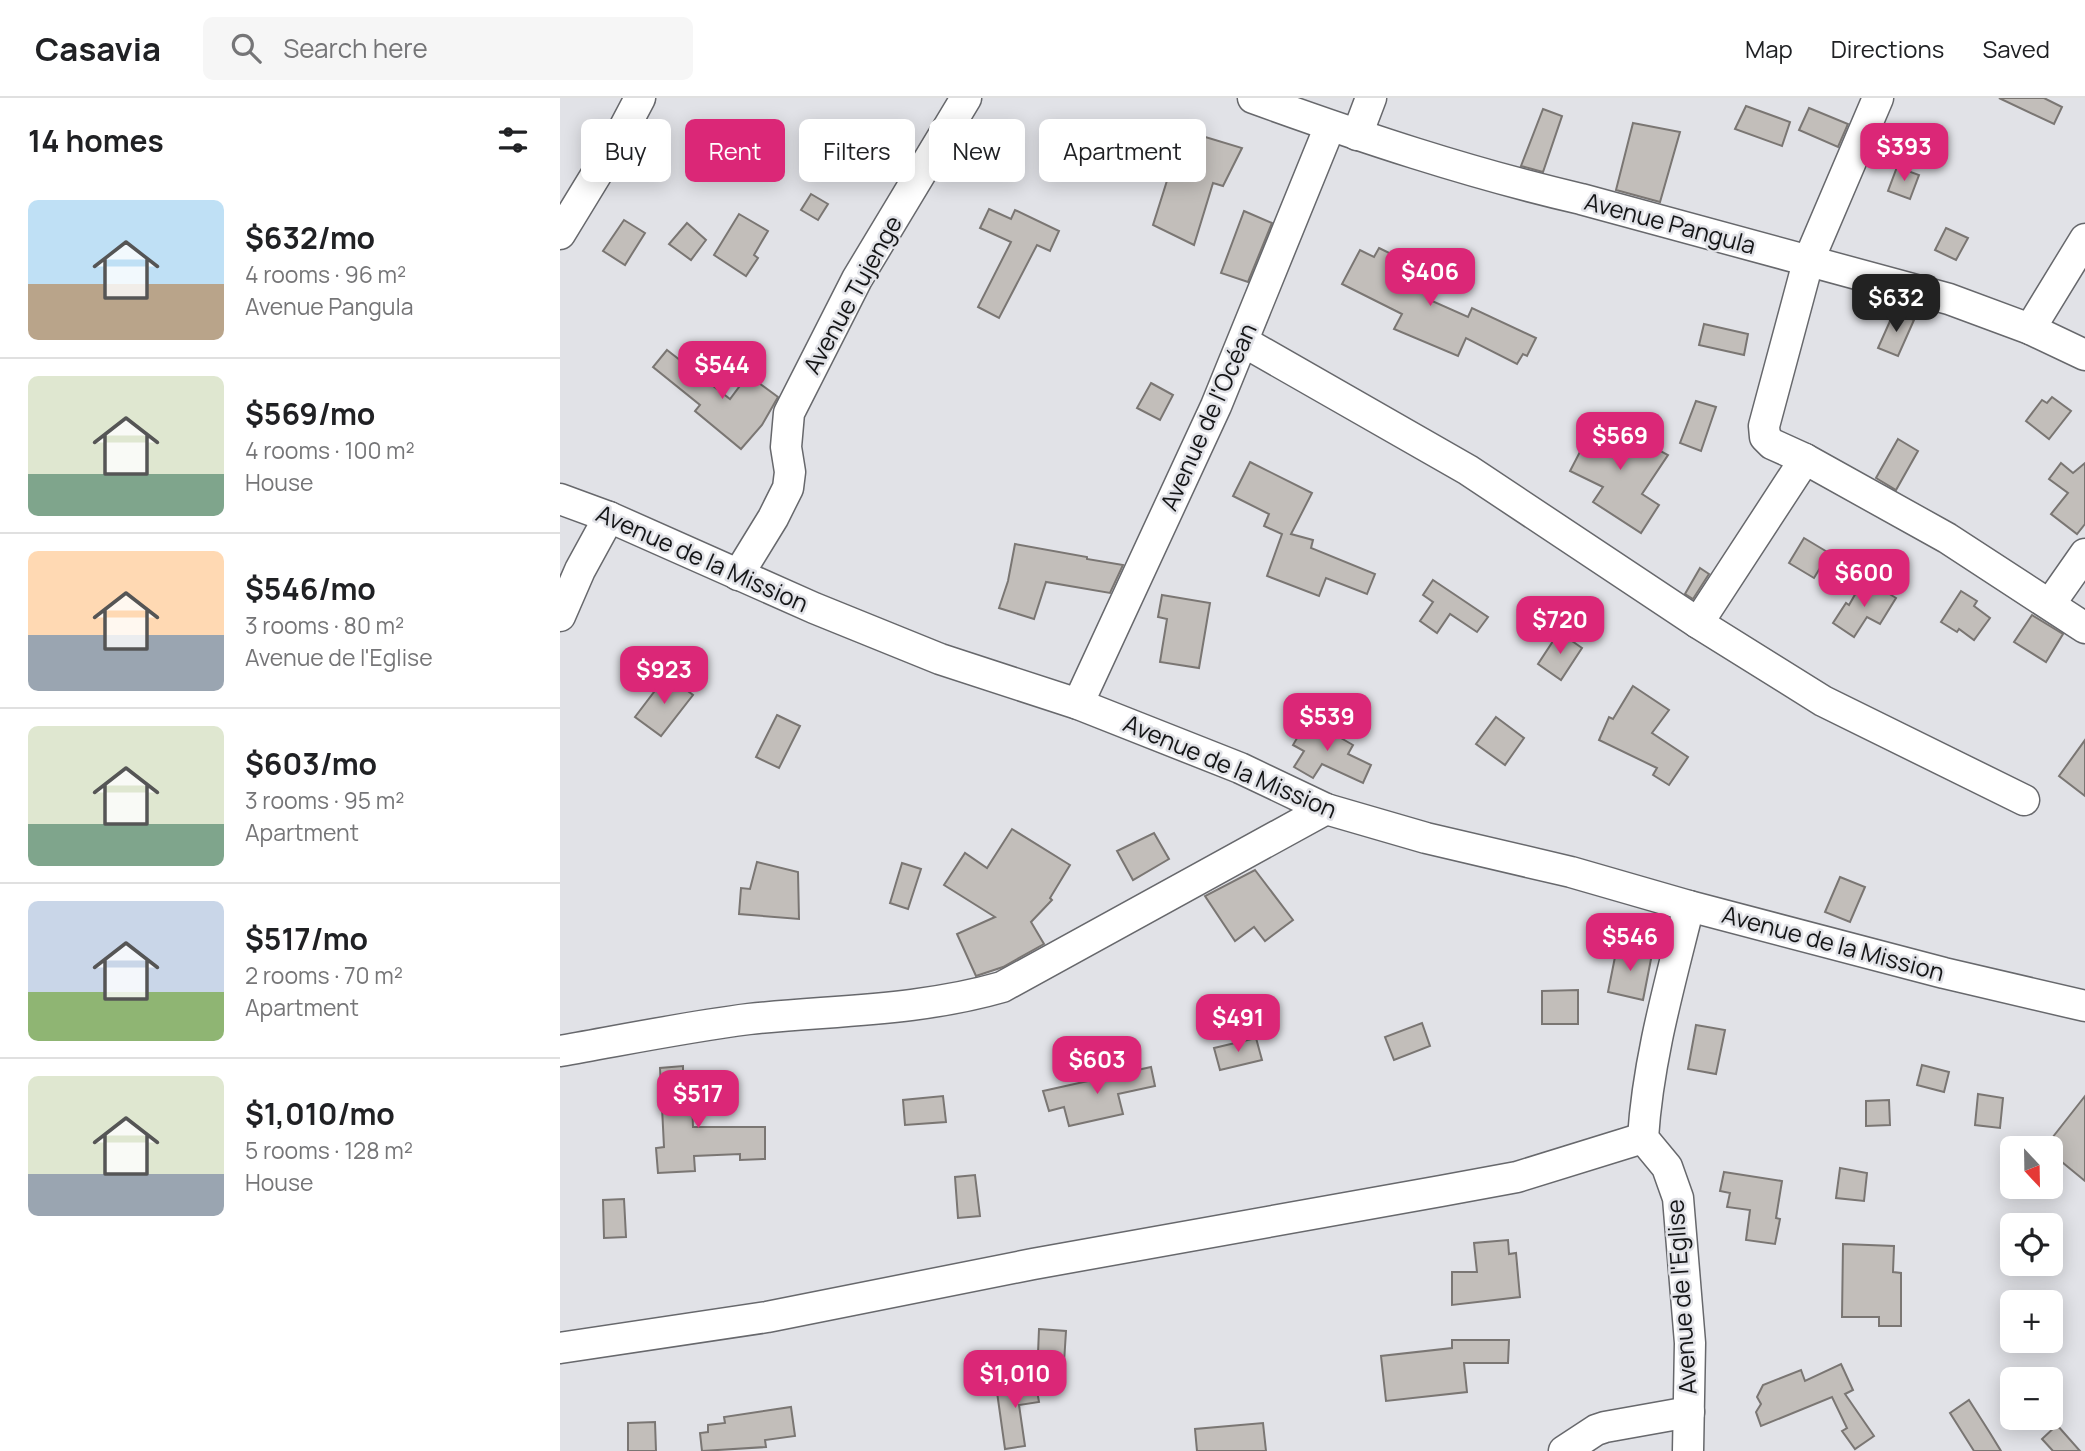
<!DOCTYPE html>
<meta charset="utf-8">
<style>
body{margin:0;font-family:Manrope,sans-serif;background:#f6f6f6;color:#202124;height:100vh;display:flex;flex-direction:column;font-size:26px;white-space:nowrap}
*{box-sizing:border-box;margin:0}
p{font-size:23px;color:#757577}
.icon{flex:none;width:38px;height:38px;fill:none;stroke:currentColor;stroke-width:2;stroke-linecap:round;stroke-linejoin:round}
.map{position:relative;flex:1;overflow:hidden}
.side{display:flex;flex-direction:column;background:#fff;width:560px}
.side>*{flex:none}
.top-card{position:absolute;left:21px;top:21px;width:665px;height:63px;display:flex;gap:14px}
.needle{width:46px;rotate:158deg}
.fabs{position:absolute;left:1440px;top:1038px;display:grid;gap:14px}
.fabs a{display:grid;place-items:center;width:63px;height:63px;border-radius:10px;background:#fff;box-shadow:0 4px 18px #0003;font-size:35px}
.price{position:absolute;translate:-50% -60px;padding:0 16px;border-radius:14px;background:#db2777;color:#fff;font-size:23px;line-height:46px;filter:drop-shadow(0 2px 4px #0008)}
.price::after{content:'';position:absolute;left:50%;top:42px;width:21px;height:16px;margin-left:-10px;background:inherit;clip-path:polygon(0 0,100% 0,50% 100%)}
.price.selected{background:#222;color:#fff}
ul{padding:0;list-style:none}
li{display:flex;align-items:center;gap:21px;height:175px;padding:0 28px}
li+li{border-top:2px solid #e0e0e0}
li span{display:grid;place-items:center;flex:none;width:196px;height:140px;border-radius:10px;color:#555}
li>.icon{margin-inline-start:auto}
span .icon{width:84px;height:84px;fill:#fffc;stroke-width:1}
li b{font-size:30px}
h2{display:flex;justify-content:space-between;align-items:center;height:84px;padding:0 28px;font-size:30px}
.chip{padding:0 24px;border-radius:10px;background:#fff;box-shadow:0 4px 18px #0003;font-size:24px;line-height:63px}
.chip.selected{background:#db2777;color:#fff}
header{display:flex;align-items:center;gap:42px;box-sizing:border-box;height:98px;padding:0 35px;background:#fff;border-bottom:2px solid #e0e0e0}
header strong{font-size:33px}
nav{display:flex;gap:38px;margin-inline-start:auto;font-size:24px}
.search{width:490px;height:63px;background:#f6f6f6;display:flex;align-items:center;gap:18px;box-sizing:border-box;padding:0 24px;border-radius:10px;color:#757577;font-size:26px}
main{display:flex;flex:1;min-height:0}
.map>svg:first-child{display:block}
.building{fill:#c2beba;stroke:#7a7673;stroke-width:2}
.lines{fill:none;stroke-linecap:round;stroke-linejoin:round}
.minor-casing{stroke:#67686c;stroke-width:33}
.minor{stroke:#fff;stroke-width:30}
.labels{text-anchor:middle;stroke-width:5;stroke-linejoin:round;paint-order:stroke}
.street-label{font-size:24px;fill:#151617;stroke:#e1e2e7}
</style>
<header>
<strong>Casavia</strong>
<div class="search"><svg class="icon" aria-label="search" viewBox="0 0 24 24"><circle cx="10" cy="10" r="6"/><path d="M15 15l6 6"/></svg>Search here</div>
<nav><a>Map</a><a>Directions</a><a>Saved</a></nav>
</header>
<main>
<section class="side">
<h2>14 homes<svg class="icon" aria-label="filters" viewBox="0 0 24 24"><path d="M4 7h16M4 17h16"/><circle cx="9" cy="7" r="2"/><circle cx="15" cy="17" r="2"/></svg></h2>
<ul>
<li><span style="background:linear-gradient(#bfe0f5 60%,#b9a48a 0)"><svg class="icon" aria-label="home" viewBox="0 0 24 24"><path d="M3 11l9-7 9 7M6 9v11h12V9"/></svg></span><div><b>$632/mo</b><p>4 rooms · 96 m²</p><p>Avenue Pangula</p></div></li>
<li><span style="background:linear-gradient(#dfe7d0 70%,#7fa58c 0)"><svg class="icon" aria-label="home" viewBox="0 0 24 24"><path d="M3 11l9-7 9 7M6 9v11h12V9"/></svg></span><div><b>$569/mo</b><p>4 rooms · 100 m²</p><p>House</p></div></li>
<li><span style="background:linear-gradient(#ffd9b3 60%,#9aa5b1 0)"><svg class="icon" aria-label="home" viewBox="0 0 24 24"><path d="M3 11l9-7 9 7M6 9v11h12V9"/></svg></span><div><b>$546/mo</b><p>3 rooms · 80 m²</p><p>Avenue de l'Eglise</p></div></li>
<li><span style="background:linear-gradient(#dfe7d0 70%,#7fa58c 0)"><svg class="icon" aria-label="home" viewBox="0 0 24 24"><path d="M3 11l9-7 9 7M6 9v11h12V9"/></svg></span><div><b>$603/mo</b><p>3 rooms · 95 m²</p><p>Apartment</p></div></li>
<li><span style="background:linear-gradient(#c9d6e8 65%,#8fb573 0)"><svg class="icon" aria-label="home" viewBox="0 0 24 24"><path d="M3 11l9-7 9 7M6 9v11h12V9"/></svg></span><div><b>$517/mo</b><p>2 rooms · 70 m²</p><p>Apartment</p></div></li>
<li><span style="background:linear-gradient(#dfe7d0 70%,#9aa5b1 0)"><svg class="icon" aria-label="home" viewBox="0 0 24 24"><path d="M3 11l9-7 9 7M6 9v11h12V9"/></svg></span><div><b>$1,010/mo</b><p>5 rooms · 128 m²</p><p>House</p></div></li>
</ul>
</section>
<div class="map">
<svg width="1525" height="1353" viewBox="0 0 1525 1353">
<rect width="100%" height="100%" fill="#e1e2e7"/>
<g class="building">
<polygon points="1439,0 1484,0 1502,9 1494,26"/>
<polygon points="1186,8 1230,24 1222,48 1175,31"/>
<polygon points="1249,10 1288,26 1278,49 1239,32"/>
<polygon points="983,11 1002,18 983,74 961,68"/>
<polygon points="1073,25 1120,34 1100,104 1056,92"/>
<polygon points="632,35 682,50 663,88 653,85 634,147 593,127 611,70 620,73"/>
<polygon points="1337,69 1359,77 1350,101 1328,93"/>
<polygon points="251,96 268,106 258,122 241,112"/>
<polygon points="429,111 451,121 455,112 499,133 490,153 477,147 439,220 418,209 451,144 420,130"/>
<polygon points="684,113 712,125 688,184 661,175"/>
<polygon points="179,116 208,133 194,157 198,160 186,178 154,157"/>
<polygon points="64,122 85,135 65,167 43,153"/>
<polygon points="127,125 146,142 131,162 109,146"/>
<polygon points="1386,130 1408,140 1396,162 1375,152"/>
<polygon points="819,150 860,170 862,166 882,173 872,203 908,219 912,210 976,240 967,258 963,256 957,266 906,240 898,258 834,231 842,216 782,186 800,152 814,159"/>
<polygon points="1334,214 1354,222 1338,258 1318,250"/>
<polygon points="1144,226 1188,236 1184,257 1139,247"/>
<polygon points="107,252 170,301 188,277 218,299 202,327 181,351 135,313 140,307 93,269"/>
<polygon points="591,285 613,297 600,322 577,310"/>
<polygon points="1492,299 1511,313 1489,341 1466,323 1482,302 1487,305"/>
<polygon points="1136,303 1156,309 1141,353 1120,345"/>
<polygon points="1038,319 1108,357 1082,396 1099,407 1081,435 1033,404 1043,389 1010,373"/>
<polygon points="1338,341 1358,353 1336,392 1316,380"/>
<polygon points="690,364 752,395 731,436 753,442 751,450 815,476 807,496 766,480 759,498 707,478 722,436 704,428 709,416 673,398"/>
<polygon points="1501,365 1513,375 1525,365 1525,426 1517,436 1491,416 1508,395 1489,381"/>
<polygon points="1244,440 1269,455 1254,480 1229,465"/>
<polygon points="455,446 527,459 527,461 563,467 550,495 486,484 474,521 439,510 448,483"/>
<polygon points="1140,470 1149,476 1133,501 1125,496"/>
<polygon points="873,482 928,519 917,534 890,516 877,535 860,523 873,504 863,497"/>
<polygon points="1301,486 1311,493 1315,487 1336,500 1320,526 1307,519 1294,539 1273,525 1286,505 1289,507"/>
<polygon points="1401,493 1417,503 1414,508 1430,520 1414,542 1399,531 1397,534 1381,524"/>
<polygon points="602,497 650,505 639,570 600,564 607,521 598,519"/>
<polygon points="1472,517 1503,536 1486,564 1454,544"/>
<polygon points="999,534 1022,550 1001,582 978,566"/>
<polygon points="107,577 133,597 101,638 75,619"/>
<polygon points="1073,588 1109,612 1092,635 1128,659 1109,687 1093,677 1097,670 1039,642 1049,619 1053,621"/>
<polygon points="217,617 240,628 219,670 196,659"/>
<polygon points="936,619 964,640 945,667 916,646"/>
<polygon points="748,621 793,647 788,656 811,667 803,685 762,666 753,680 734,669 744,653 733,647"/>
<polygon points="1525,642 1525,698 1499,678"/>
<polygon points="452,731 510,767 490,800 492,802 471,824 484,846 443,869 416,878 397,836 435,819 384,787 405,755 427,770"/>
<polygon points="594,735 609,761 573,782 557,753"/>
<polygon points="197,764 238,774 239,821 179,816 181,790 190,791"/>
<polygon points="342,765 361,771 348,811 330,805"/>
<polygon points="695,772 733,822 705,843 694,829 675,843 645,798"/>
<polygon points="1280,779 1305,789 1290,824 1265,814"/>
<polygon points="1057,849 1092,856 1083,902 1048,894"/>
<polygon points="1018,892 1018,926 982,926 982,893"/>
<polygon points="862,925 870,948 834,962 825,939"/>
<polygon points="1136,927 1165,932 1156,976 1128,971"/>
<polygon points="696,940 702,962 660,972 654,950"/>
<polygon points="1362,967 1389,974 1384,994 1357,987"/>
<polygon points="123,968 123,976 131,975 133,1029 205,1029 205,1061 180,1062 180,1056 134,1058 135,1073 98,1075 96,1050 104,1049 100,970"/>
<polygon points="591,969 595,988 558,996 563,1016 509,1028 504,1009 489,1013 483,993"/>
<polygon points="1418,996 1443,1000 1440,1030 1415,1027"/>
<polygon points="383,998 386,1024 345,1027 343,1002"/>
<polygon points="1525,998 1525,1083 1491,1055 1491,1050 1485,1049"/>
<polygon points="1329,1002 1330,1027 1306,1028 1306,1003"/>
<polygon points="1280,1070 1307,1075 1304,1103 1276,1100"/>
<polygon points="1164,1074 1222,1083 1216,1120 1220,1121 1215,1146 1186,1142 1190,1112 1167,1109 1170,1095 1160,1093"/>
<polygon points="415,1077 420,1118 398,1120 395,1079"/>
<polygon points="64,1101 66,1139 44,1140 43,1102"/>
<polygon points="948,1142 949,1156 956,1155 960,1199 892,1207 892,1174 917,1174 914,1145"/>
<polygon points="1283,1146 1334,1148 1333,1174 1341,1175 1341,1228 1319,1228 1319,1219 1282,1219"/>
<polygon points="479,1231 506,1233 503,1281 477,1280"/>
<polygon points="892,1242 949,1242 948,1265 904,1265 907,1294 826,1303 821,1258 892,1250"/>
<polygon points="1281,1266 1293,1292 1285,1296 1314,1338 1295,1351 1282,1333 1287,1330 1272,1299 1201,1328 1196,1314 1201,1306 1197,1299 1203,1287 1241,1272 1245,1283"/>
<polygon points="475,1282 479,1304 459,1307 465,1348 445,1351 436,1287"/>
<polygon points="1409,1302 1430,1335 1441,1353 1414,1353 1390,1315"/>
<polygon points="231,1309 235,1338 205,1342 206,1349 142,1353 140,1335 148,1334 148,1327 165,1325 164,1319"/>
<polygon points="95,1324 96,1353 68,1353 68,1325"/>
<polygon points="703,1325 706,1353 637,1353 635,1331"/>
<polygon points="1497,1327 1520,1353 1493,1353 1482,1341"/>
</g>
<g class="lines">
<defs>
<g id="minor">
<path d="M693,0C801,39 909,75 1021,101L1389,201L1470,231L1525,257"/>
<polyline points="1318,0 1248,164 1204,328 1205,339 1212,346 1245,361 1387,440 1525,530"/>
<polyline points="797,37 811,0"/>
<polyline points="0,136 61,36 80,0"/>
<polyline points="1470,231 1525,141"/>
<polyline points="684,244 908,372 1138,525 1263,603 1464,702"/>
<polyline points="0,401 49,419 254,510 380,561 518,606 680,670 766,711 866,740 1011,774 1129,808 1384,875 1525,908"/>
<polyline points="178,477 213,420 228,390 230,374 226,349 229,315 297,181 406,0"/>
<polyline points="1490,506 1525,456"/>
<polyline points="0,518 20,472 49,419"/>
<polyline points="1138,525 1245,361"/>
<polyline points="518,606 656,308 770,28"/>
<path d="M0,953C63,942 126,929 189,921C274,912 359,913 442,889L766,711"/>
<polyline points="0,1250 207,1219 473,1166 881,1093 957,1079 1083,1040"/>
<polyline points="1004,1353 1036,1332 1045,1329 1129,1314"/>
<path d="M1128,1353L1130,1245L1118,1100L1107,1069L1083,1040C1088,961 1110,885 1129,808"/>
</g>
</defs>
<use href="#minor" class="minor-casing"/>
<use href="#minor" class="minor"/>
</g>
<g class="labels">
<g class="street-label">
<text transform="translate(1110 126) rotate(15)" y="8">Avenue Pangula</text>
<text transform="translate(293 197) rotate(-61)" y="8">Avenue Tujenge</text>
<text transform="translate(649 319) rotate(-66)" y="8">Avenue de l'Océan</text>
<text transform="translate(142 461) rotate(24)" y="8">Avenue de la Mission</text>
<text transform="translate(670 669) rotate(23)" y="8">Avenue de la Mission</text>
<text transform="translate(1273 846) rotate(15)" y="8">Avenue de la Mission</text>
<text transform="translate(1122 1199) rotate(-94)" y="8">Avenue de l'Eglise</text>
</g>
</g>
</svg>
<div class="fabs">
<a><svg class="needle" viewBox="-14 -14 28 28"><path d="M0-13l5 13h-10z" fill="#e53935"/><path d="M0 13l5-13h-10z" fill="#757577"/></svg></a>
<a><svg class="icon" aria-label="locate" viewBox="0 0 24 24"><circle cx="12" cy="12" r="6"/><path d="M12 2v4M12 18v4M2 12h4M18 12h4"/></svg></a>
<a>+</a>
<a>−</a>
</div>
<b class="price" style="left:1344px;top:85px">$393</b>
<b class="price" style="left:870px;top:210px">$406</b>
<b class="price selected" style="left:1336px;top:236px">$632</b>
<b class="price" style="left:162px;top:303px">$544</b>
<b class="price" style="left:1060px;top:374px">$569</b>
<b class="price" style="left:1304px;top:511px">$600</b>
<b class="price" style="left:1000px;top:558px">$720</b>
<b class="price" style="left:104px;top:608px">$923</b>
<b class="price" style="left:767px;top:655px">$539</b>
<b class="price" style="left:1070px;top:875px">$546</b>
<b class="price" style="left:678px;top:956px">$491</b>
<b class="price" style="left:537px;top:998px">$603</b>
<b class="price" style="left:138px;top:1032px">$517</b>
<b class="price" style="left:455px;top:1312px">$1,010</b>
<div class="top-card">
<a class="chip">Buy</a>
<a class="chip selected">Rent</a>
<a class="chip">Filters</a>
<a class="chip">New</a>
<a class="chip">Apartment</a>
</div>
</div>
</main>
